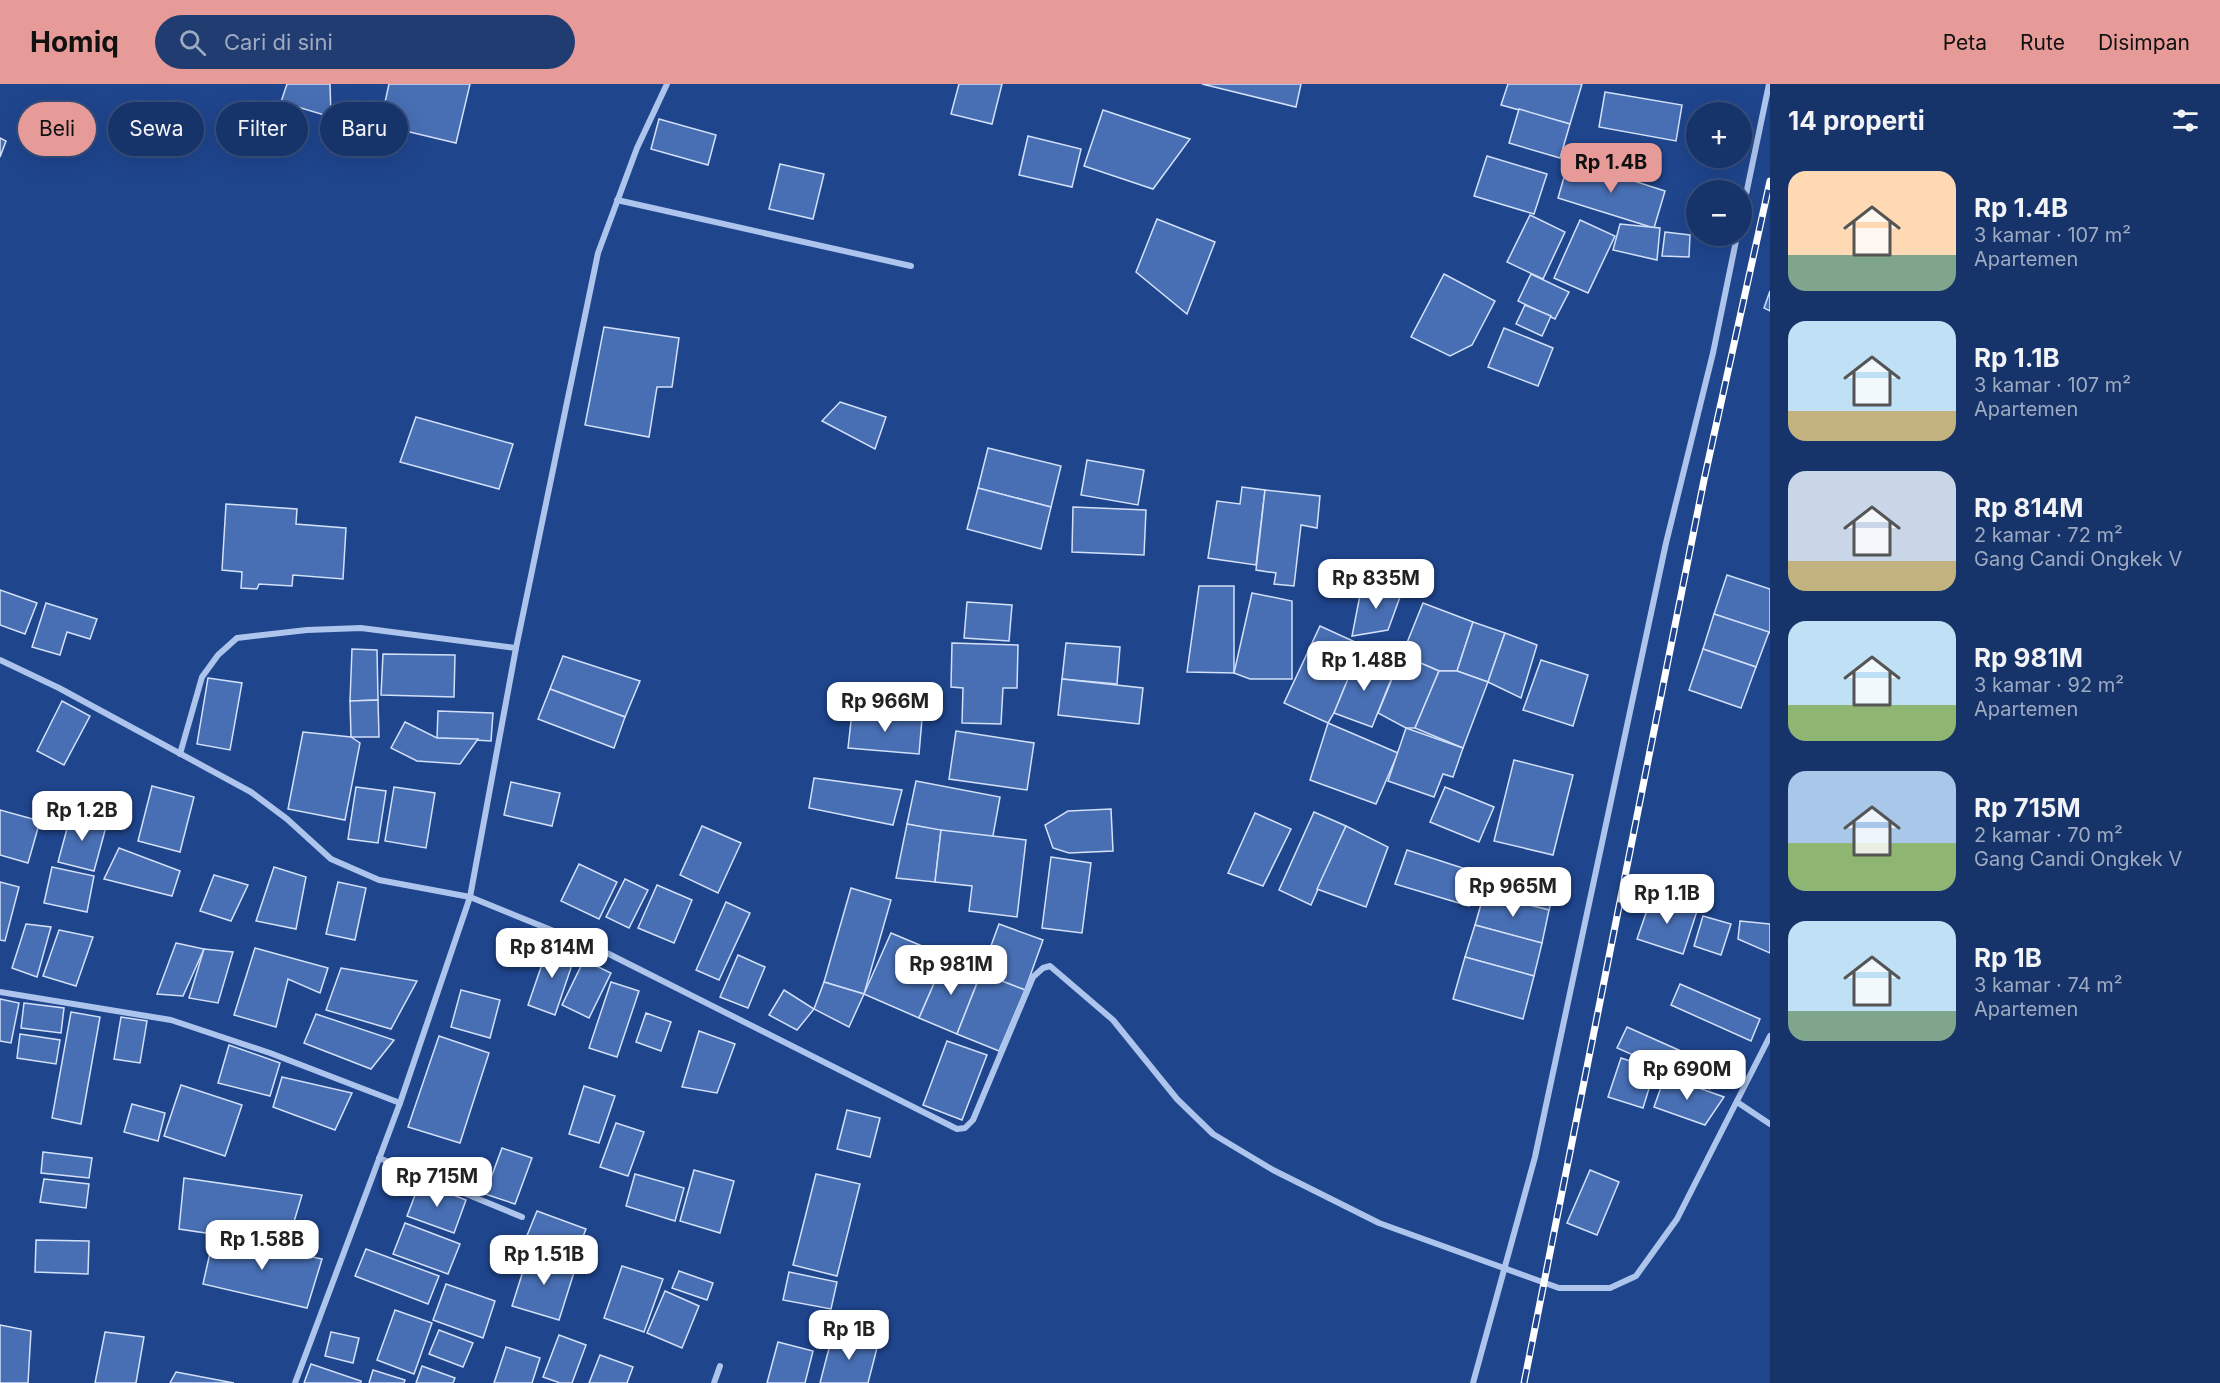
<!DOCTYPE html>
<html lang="id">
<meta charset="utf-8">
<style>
body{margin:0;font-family:Inter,sans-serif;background:#203c70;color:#f1f3f6;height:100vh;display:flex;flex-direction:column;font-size:22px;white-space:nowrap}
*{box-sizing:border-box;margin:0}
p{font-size:20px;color:#9eaac1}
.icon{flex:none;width:33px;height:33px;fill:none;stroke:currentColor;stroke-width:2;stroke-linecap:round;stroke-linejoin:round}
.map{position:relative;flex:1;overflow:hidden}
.panel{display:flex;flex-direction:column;background:#17346a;width:450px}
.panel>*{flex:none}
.banner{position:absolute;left:18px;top:18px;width:570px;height:54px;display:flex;gap:12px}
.controls{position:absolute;left:1686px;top:18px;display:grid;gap:12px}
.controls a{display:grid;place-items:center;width:66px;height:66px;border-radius:50%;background:#17346a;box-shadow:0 6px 24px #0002,0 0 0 2px #364f7e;font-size:30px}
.price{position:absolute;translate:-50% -51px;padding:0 14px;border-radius:12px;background:#fff;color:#222;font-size:20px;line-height:39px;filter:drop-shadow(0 2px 3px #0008)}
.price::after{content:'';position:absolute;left:50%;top:36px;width:18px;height:14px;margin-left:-9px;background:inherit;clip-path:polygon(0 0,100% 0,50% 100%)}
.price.on{background:#e69b98;color:#111}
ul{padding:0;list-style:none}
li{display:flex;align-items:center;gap:18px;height:150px;padding:0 18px}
li span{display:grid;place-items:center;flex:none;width:168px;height:120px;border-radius:18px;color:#555}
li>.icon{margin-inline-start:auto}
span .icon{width:72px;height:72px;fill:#fffc;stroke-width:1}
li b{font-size:26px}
h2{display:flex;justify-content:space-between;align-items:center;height:72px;padding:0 18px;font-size:26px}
.pill{padding:0 21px;border-radius:27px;background:#17346a;box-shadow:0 6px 24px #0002,0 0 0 2px #364f7e;font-size:21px;line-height:54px}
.pill.on{background:#e69b98;color:#111}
header{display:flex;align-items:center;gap:36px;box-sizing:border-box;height:84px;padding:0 30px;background:#e69b98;color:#111}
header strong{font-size:28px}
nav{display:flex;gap:33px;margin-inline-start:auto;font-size:21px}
.search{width:420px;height:54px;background:#203c70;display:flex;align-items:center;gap:15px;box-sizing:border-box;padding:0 21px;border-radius:33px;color:#9eaac1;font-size:22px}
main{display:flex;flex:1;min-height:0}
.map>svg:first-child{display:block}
.building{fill:#486fb4;stroke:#d2e0f9;stroke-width:1.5}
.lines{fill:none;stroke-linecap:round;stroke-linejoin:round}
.street{stroke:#adc4ec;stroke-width:6}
.rail-casing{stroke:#fff;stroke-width:7}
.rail{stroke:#1f458d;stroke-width:4.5;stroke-dasharray:14;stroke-linecap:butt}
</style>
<header>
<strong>Homiq</strong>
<div class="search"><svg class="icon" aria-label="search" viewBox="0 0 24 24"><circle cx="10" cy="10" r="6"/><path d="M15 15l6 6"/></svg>Cari di sini</div>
<nav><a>Peta</a><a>Rute</a><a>Disimpan</a></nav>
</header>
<main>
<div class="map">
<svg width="1770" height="1299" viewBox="0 0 1770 1299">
<rect width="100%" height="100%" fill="#1f458d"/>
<g class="building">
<polygon points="287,0 330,0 331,33 281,18"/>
<polygon points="389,0 470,0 456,59 380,41"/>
<polygon points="959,0 1002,0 992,40 951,30"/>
<polygon points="1202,0 1301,0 1296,23"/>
<polygon points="1508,0 1582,0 1570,40 1501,21"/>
<polygon points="1605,8 1682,21 1676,57 1599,43"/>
<polygon points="1519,25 1570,40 1560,74 1509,59"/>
<polygon points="1103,26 1190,55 1153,105 1084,82"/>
<polygon points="659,35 716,51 708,81 651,65"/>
<polygon points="1028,52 1081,65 1072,103 1019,91"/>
<polygon points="0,54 6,57 0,73"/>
<polygon points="1487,72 1547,90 1534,130 1474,112"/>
<polygon points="1569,76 1665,107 1654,144 1558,114"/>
<polygon points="780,80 824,90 813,135 769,125"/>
<polygon points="1530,131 1565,148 1543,195 1507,178"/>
<polygon points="1157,135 1215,158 1187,230 1136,188"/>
<polygon points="1580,136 1615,152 1588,209 1554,194"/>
<polygon points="1620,140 1660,144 1657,176 1613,166"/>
<polygon points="1665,148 1690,151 1689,173 1662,172"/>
<polygon points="1444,190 1495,217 1472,261 1450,272 1411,253"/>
<polygon points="1531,190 1569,208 1555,235 1518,217"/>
<polygon points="1770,207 1770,227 1764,224"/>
<polygon points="1525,221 1551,232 1542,252 1516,240"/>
<polygon points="604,243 679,254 672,303 657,303 649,353 585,341"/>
<polygon points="1504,244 1553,264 1538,302 1488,283"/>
<polygon points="840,318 886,333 875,365 822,337"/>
<polygon points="416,333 513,360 499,405 400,378"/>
<polygon points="988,364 1061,382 1051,423 978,404"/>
<polygon points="1087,376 1144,386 1138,421 1081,411"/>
<polygon points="1242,403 1265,406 1256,481 1208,474 1217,417 1240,420"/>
<polygon points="978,404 1051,423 1041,465 967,445"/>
<polygon points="1265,406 1320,412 1317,444 1301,441 1294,502 1274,500 1276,489 1256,486"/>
<polygon points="226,420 297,425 296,440 346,444 343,495 293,491 292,502 259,500 257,505 241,504 242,488 222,486"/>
<polygon points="1073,423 1146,426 1144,471 1072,468"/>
<polygon points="1727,491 1770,505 1770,549 1714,530"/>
<polygon points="1199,502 1234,502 1234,589 1187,588"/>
<polygon points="1404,502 1388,546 1352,552 1361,506"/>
<polygon points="0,506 37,519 25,550 0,541"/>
<polygon points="1252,509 1292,517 1292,595 1250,595 1234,589"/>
<polygon points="967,518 1012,521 1009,557 964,554"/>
<polygon points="46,519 97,535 90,555 67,548 60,571 32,563"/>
<polygon points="1423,519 1473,538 1457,587 1439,587 1402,571"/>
<polygon points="1714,530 1769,548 1756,583 1703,565"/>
<polygon points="1473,538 1505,549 1488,598 1457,587"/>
<polygon points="1320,542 1364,562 1357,573 1334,629 1328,639 1284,619"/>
<polygon points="1505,549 1537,561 1521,614 1488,598"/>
<polygon points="952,559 1018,561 1017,604 1003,604 1001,640 962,639 963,604 951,603"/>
<polygon points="1066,559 1120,563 1117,600 1062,595"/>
<polygon points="352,565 377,566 378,616 350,617"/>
<polygon points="1703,565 1756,583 1741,624 1689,606"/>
<polygon points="383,570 455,571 454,613 381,611"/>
<polygon points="1402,571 1439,587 1415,644 1406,644 1378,629"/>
<polygon points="563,572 640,597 625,633 550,605"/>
<polygon points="1357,573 1394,588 1372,643 1334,629"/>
<polygon points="1541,576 1588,591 1573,642 1523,626"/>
<polygon points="1439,587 1457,587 1488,598 1463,664 1415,644"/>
<polygon points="208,594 242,599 230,666 197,660"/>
<polygon points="1062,595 1143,604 1139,640 1058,631"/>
<polygon points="550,605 625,633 614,664 538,635"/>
<polygon points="378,616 379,653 351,653 350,617"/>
<polygon points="62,617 90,632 64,681 37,667"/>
<polygon points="438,627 493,629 491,657 437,654"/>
<polygon points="852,628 922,635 919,670 848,664"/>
<polygon points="405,638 437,654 478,655 460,680 417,677 391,664"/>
<polygon points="1328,639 1398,669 1376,720 1310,696"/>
<polygon points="1406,644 1463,664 1453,693 1443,690 1434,713 1388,697"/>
<polygon points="956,647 1034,659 1027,706 949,695"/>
<polygon points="303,648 351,653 360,659 345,736 288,725"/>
<polygon points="1514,676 1573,691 1553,771 1494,757"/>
<polygon points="814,694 902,706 893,741 809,724"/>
<polygon points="916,697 1000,713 992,757 907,740"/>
<polygon points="511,698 560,709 552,742 504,731"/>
<polygon points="152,702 194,713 180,768 138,757"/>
<polygon points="356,703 386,707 378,759 348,755"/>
<polygon points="394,703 435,709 426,764 385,757"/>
<polygon points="1445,703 1494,723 1479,758 1430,738"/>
<polygon points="1111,725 1113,767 1069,769 1053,764 1045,741 1068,727"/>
<polygon points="0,726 40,737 28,779 0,771"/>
<polygon points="1314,728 1346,742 1311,821 1279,806"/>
<polygon points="1255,729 1291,745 1263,802 1228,789"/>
<polygon points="71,730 107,739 94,787 58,778"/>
<polygon points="907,740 941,746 935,798 896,794"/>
<polygon points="702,742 741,759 718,809 680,791"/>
<polygon points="1346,742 1388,763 1366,823 1317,805"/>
<polygon points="941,746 1026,756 1017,833 969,827 972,802 935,798"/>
<polygon points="119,764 180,787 172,812 104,795"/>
<polygon points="1407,766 1481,790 1469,822 1395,800"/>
<polygon points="1051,773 1091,779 1082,849 1042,844"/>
<polygon points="579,780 617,798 599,835 561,817"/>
<polygon points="52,783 94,792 87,828 44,819"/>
<polygon points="274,783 306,793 296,845 256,837"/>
<polygon points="1490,785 1556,802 1549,826 1484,810"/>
<polygon points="214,791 248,801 231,837 200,827"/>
<polygon points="625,795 648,806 629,844 606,833"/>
<polygon points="0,798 19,803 5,857 0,856"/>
<polygon points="338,798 366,804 355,856 326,850"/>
<polygon points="657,801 692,816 674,859 638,844"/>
<polygon points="851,804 891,816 864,910 824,898"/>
<polygon points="1484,810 1549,826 1542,859 1475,841"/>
<polygon points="1652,812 1697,827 1683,870 1637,855"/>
<polygon points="726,818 750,829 719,896 696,886"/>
<polygon points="1703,832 1731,840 1721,871 1694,862"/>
<polygon points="1740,837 1770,840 1770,869 1738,855"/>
<polygon points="26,840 51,843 37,893 12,884"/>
<polygon points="999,840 1043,856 1025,906 981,889"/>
<polygon points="1475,841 1542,859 1534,892 1465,873"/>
<polygon points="59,846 93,853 76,902 43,892"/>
<polygon points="891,849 946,872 919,934 864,910"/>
<polygon points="176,859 204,865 183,912 157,910"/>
<polygon points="549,860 576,869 555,931 528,921"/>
<polygon points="255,864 328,884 320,909 288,895 276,943 234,931"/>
<polygon points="204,865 233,868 218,919 189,914"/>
<polygon points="738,871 765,883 748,924 720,913"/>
<polygon points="946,872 981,889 957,950 919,934"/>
<polygon points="1465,873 1534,892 1523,935 1453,915"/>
<polygon points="584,876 611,889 589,934 562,921"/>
<polygon points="341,884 417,897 391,945 326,926"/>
<polygon points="981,889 1025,906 999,967 957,950"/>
<polygon points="611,898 639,907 617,973 589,964"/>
<polygon points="824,898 864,910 849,943 814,925"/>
<polygon points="1680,900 1760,935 1751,957 1671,921"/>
<polygon points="461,906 500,916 490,954 451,943"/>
<polygon points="784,906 814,925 797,946 769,931"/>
<polygon points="0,915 19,919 11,959 0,957"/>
<polygon points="24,919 64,924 61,949 21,944"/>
<polygon points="71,928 100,933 81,1040 52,1034"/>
<polygon points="646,929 671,938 661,967 636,958"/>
<polygon points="316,930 394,956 371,985 304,959"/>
<polygon points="121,933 147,937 140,979 114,975"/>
<polygon points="1627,943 1719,984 1710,1005 1617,964"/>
<polygon points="699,947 735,960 717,1009 682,1003"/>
<polygon points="20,950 60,956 56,980 17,974"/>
<polygon points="439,952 489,969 460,1059 408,1043"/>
<polygon points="947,957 987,971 962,1036 923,1021"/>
<polygon points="229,961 280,979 270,1012 218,999"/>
<polygon points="1621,974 1655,985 1643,1024 1608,1013"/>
<polygon points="1665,992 1724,1013 1705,1041 1654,1023"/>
<polygon points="282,993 352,1009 335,1046 273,1023"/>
<polygon points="181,1001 242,1021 225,1072 164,1052"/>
<polygon points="584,1002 615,1012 599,1059 569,1050"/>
<polygon points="132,1020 165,1029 158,1057 124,1048"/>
<polygon points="847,1026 880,1034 870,1073 837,1065"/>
<polygon points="616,1039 644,1048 628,1092 600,1083"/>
<polygon points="502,1064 532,1074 515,1120 485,1110"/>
<polygon points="43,1068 92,1074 89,1094 41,1089"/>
<polygon points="694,1086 734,1097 720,1149 680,1137"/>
<polygon points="1590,1086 1619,1098 1597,1151 1567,1139"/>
<polygon points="635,1090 684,1104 675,1137 626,1122"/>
<polygon points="816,1090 860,1100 837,1192 793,1181"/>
<polygon points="184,1094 302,1111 287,1161 179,1145"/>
<polygon points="44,1095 89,1100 86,1124 40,1118"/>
<polygon points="420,1098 466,1116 454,1149 407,1132"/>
<polygon points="537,1127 586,1145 575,1173 526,1154"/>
<polygon points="405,1139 460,1160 448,1190 393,1170"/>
<polygon points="214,1151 322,1175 307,1224 203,1200"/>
<polygon points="36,1156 89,1157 88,1190 35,1188"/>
<polygon points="366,1165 439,1192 428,1220 355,1192"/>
<polygon points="529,1168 576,1182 559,1236 512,1222"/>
<polygon points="622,1182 663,1195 644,1248 604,1234"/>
<polygon points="679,1187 713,1199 707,1216 672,1204"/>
<polygon points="789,1188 837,1198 831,1225 783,1216"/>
<polygon points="446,1200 495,1217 483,1254 433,1236"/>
<polygon points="665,1207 699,1222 682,1264 647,1249"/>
<polygon points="395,1226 432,1239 414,1290 377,1276"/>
<polygon points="0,1241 31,1247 28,1299 0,1299"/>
<polygon points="439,1246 473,1259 463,1283 429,1270"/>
<polygon points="105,1248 144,1253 136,1299 95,1299"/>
<polygon points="331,1248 359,1254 353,1279 325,1272"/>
<polygon points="833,1249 878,1260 868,1299 820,1299"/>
<polygon points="559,1251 586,1261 572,1299 560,1299 543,1293"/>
<polygon points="778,1258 813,1267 805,1299 767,1299"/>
<polygon points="506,1263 540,1274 532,1299 494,1299"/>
<polygon points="600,1271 633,1283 627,1299 589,1299"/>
<polygon points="311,1280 361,1297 361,1299 304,1299"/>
<polygon points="422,1282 455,1294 453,1299 416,1299"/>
<polygon points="373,1286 405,1296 404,1299 369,1299"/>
<polygon points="176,1288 234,1299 170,1299"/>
</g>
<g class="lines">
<g class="street">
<polyline points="617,116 911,182"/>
<polyline points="1742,130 1769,0"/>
<polyline points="0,576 59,604 251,708 287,735 331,775 379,796 470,813 603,867 957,1045 965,1044 973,1036 1033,893 1043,884 1050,882 1113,936 1177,1015 1213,1050 1273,1086 1379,1139 1559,1204 1610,1204 1636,1192 1677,1135 1770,952"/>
<polyline points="180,670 202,593 218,571 237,554 307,546 361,544 516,564"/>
<polyline points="0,908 171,936 270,969 400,1019"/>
<polyline points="1737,1018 1770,1040"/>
<polyline points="379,1074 522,1133"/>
<polyline points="295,1299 400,1019 470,813 516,564 598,169 637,64 667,0"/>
<polyline points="714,1299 720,1282"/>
<polyline points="1473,1299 1535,1073 1666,459 1713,269 1737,152"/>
</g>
<defs>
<polyline id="rail" points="1524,1299 1704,396 1770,97"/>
</defs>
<use href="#rail" class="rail-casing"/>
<use href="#rail" class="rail"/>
</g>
</svg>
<div class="controls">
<a>+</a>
<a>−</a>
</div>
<b class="price on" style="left:1611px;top:110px">Rp 1.4B</b>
<b class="price" style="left:1376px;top:526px">Rp 835M</b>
<b class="price" style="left:1364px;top:608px">Rp 1.48B</b>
<b class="price" style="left:885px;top:649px">Rp 966M</b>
<b class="price" style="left:82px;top:758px">Rp 1.2B</b>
<b class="price" style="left:1513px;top:834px">Rp 965M</b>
<b class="price" style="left:1667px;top:841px">Rp 1.1B</b>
<b class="price" style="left:552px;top:895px">Rp 814M</b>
<b class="price" style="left:951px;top:912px">Rp 981M</b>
<b class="price" style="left:1687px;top:1017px">Rp 690M</b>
<b class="price" style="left:437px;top:1124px">Rp 715M</b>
<b class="price" style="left:262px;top:1187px">Rp 1.58B</b>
<b class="price" style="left:544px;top:1202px">Rp 1.51B</b>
<b class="price" style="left:849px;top:1277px">Rp 1B</b>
<div class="banner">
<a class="pill on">Beli</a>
<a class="pill">Sewa</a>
<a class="pill">Filter</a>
<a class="pill">Baru</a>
</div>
</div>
<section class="panel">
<h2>14 properti<svg class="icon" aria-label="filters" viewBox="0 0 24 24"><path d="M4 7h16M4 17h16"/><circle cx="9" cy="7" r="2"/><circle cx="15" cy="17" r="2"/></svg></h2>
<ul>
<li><span style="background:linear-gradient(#ffd9b3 70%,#7fa58c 0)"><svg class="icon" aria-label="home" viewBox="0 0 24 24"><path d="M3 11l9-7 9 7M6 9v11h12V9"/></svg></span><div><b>Rp 1.4B</b><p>3 kamar · 107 m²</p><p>Apartemen</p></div></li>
<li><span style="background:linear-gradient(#bfe0f5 75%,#c2b280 0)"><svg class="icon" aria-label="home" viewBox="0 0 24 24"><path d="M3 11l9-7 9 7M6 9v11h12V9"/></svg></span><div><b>Rp 1.1B</b><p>3 kamar · 107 m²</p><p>Apartemen</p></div></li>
<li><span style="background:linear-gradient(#c9d6e8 75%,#c2b280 0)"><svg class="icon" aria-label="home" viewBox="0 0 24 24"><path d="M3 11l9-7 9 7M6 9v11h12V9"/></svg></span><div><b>Rp 814M</b><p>2 kamar · 72 m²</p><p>Gang Candi Ongkek V</p></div></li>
<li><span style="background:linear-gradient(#bfe0f5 70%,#8fb573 0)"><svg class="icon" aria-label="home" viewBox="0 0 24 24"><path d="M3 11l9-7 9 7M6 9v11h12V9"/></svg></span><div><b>Rp 981M</b><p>3 kamar · 92 m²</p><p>Apartemen</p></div></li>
<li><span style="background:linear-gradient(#a9c7e8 60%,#8fb573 0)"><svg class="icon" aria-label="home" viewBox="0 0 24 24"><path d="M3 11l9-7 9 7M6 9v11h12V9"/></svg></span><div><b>Rp 715M</b><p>2 kamar · 70 m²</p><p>Gang Candi Ongkek V</p></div></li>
<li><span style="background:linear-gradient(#bfe0f5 75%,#7fa58c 0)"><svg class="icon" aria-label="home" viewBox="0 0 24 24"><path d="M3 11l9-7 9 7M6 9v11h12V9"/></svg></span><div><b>Rp 1B</b><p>3 kamar · 74 m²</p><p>Apartemen</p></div></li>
</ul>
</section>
</main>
